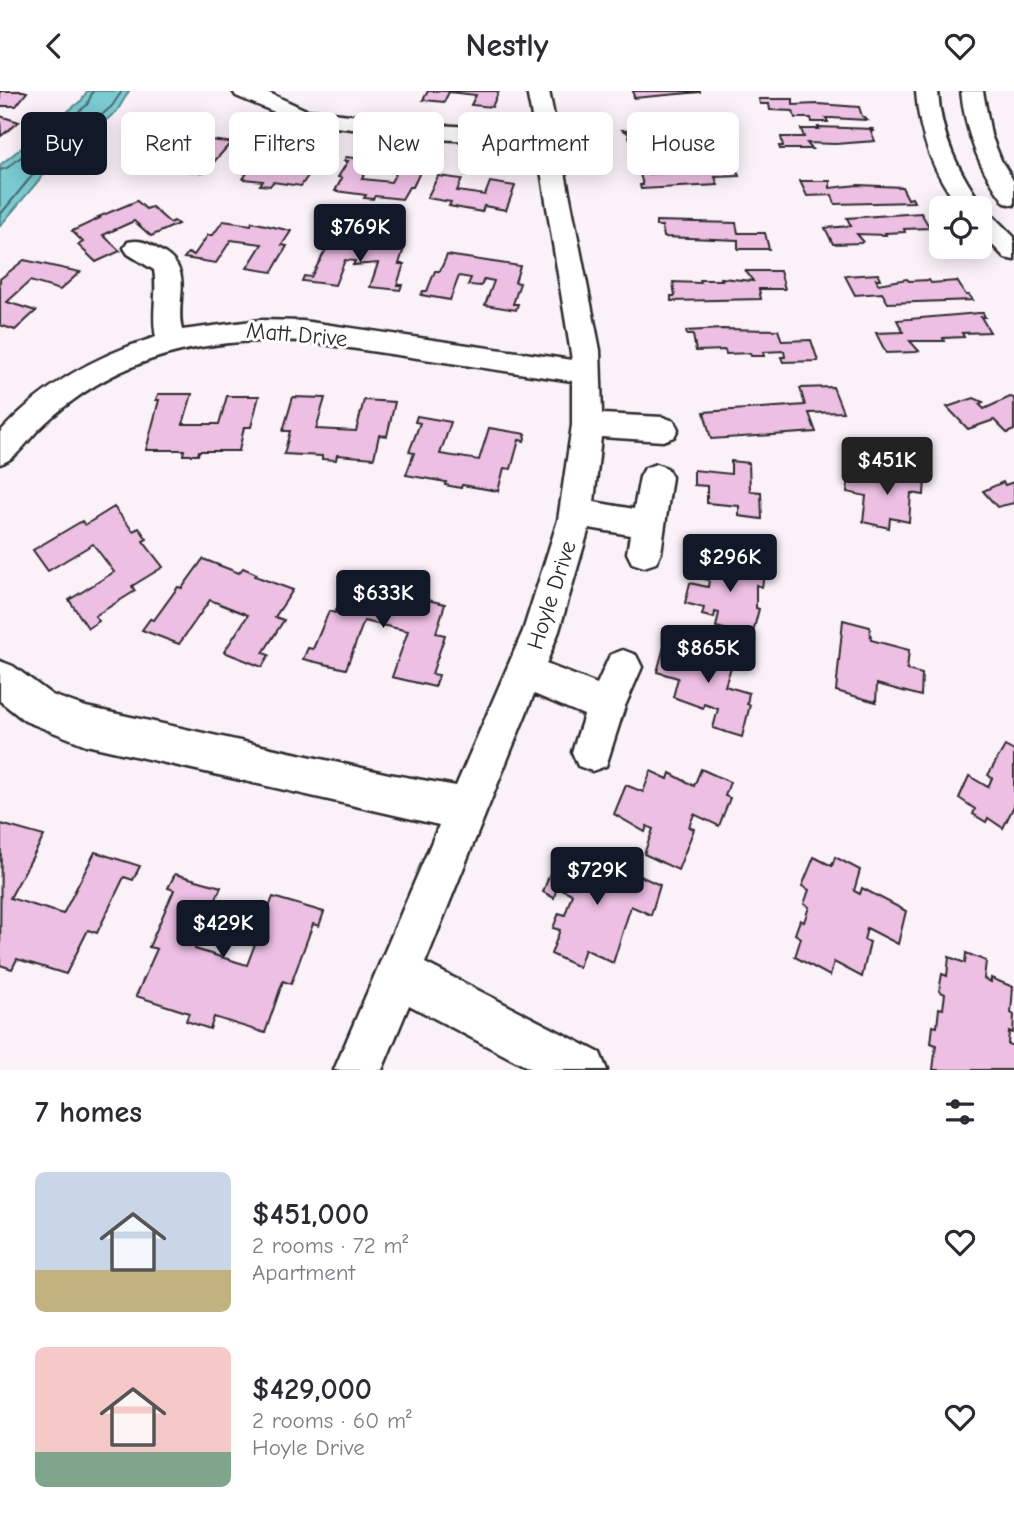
<!DOCTYPE html>
<meta charset="utf-8">
<style>
body{margin:0;font-family:"Comic Neue",sans-serif;background:#f7f7f7;color:#2b2b33;height:100vh;display:flex;flex-direction:column;font-size:26px;white-space:nowrap}
*{box-sizing:border-box;margin:0}
p{font-size:23px;color:#7c7c81}
.icon{flex:none;width:38px;height:38px;fill:none;stroke:currentColor;stroke-width:2;stroke-linecap:round;stroke-linejoin:round}
.map{position:relative;height:979px;overflow:hidden}
.panel{display:flex;flex-direction:column;background:#fff;flex:1}
.panel>*{flex:none}
.hud{position:absolute;left:21px;top:21px;width:973px;height:63px;display:flex;gap:14px}
.fabs{position:absolute;left:929px;top:105px;display:grid;gap:14px}
.fabs a{display:grid;place-items:center;width:63px;height:63px;border-radius:10px;background:#fff;box-shadow:0 4px 18px #0003;font-size:35px}
.price{position:absolute;translate:-50% -60px;padding:0 16px;border-radius:7px;background:#111827;color:#fff;font-size:23px;line-height:46px;filter:drop-shadow(0 2px 4px #0008)}
.price::after{content:'';position:absolute;left:50%;top:42px;width:21px;height:16px;margin-left:-10px;background:inherit;clip-path:polygon(0 0,100% 0,50% 100%)}
.price.active{background:#222;color:#fff}
ul{padding:0;list-style:none}
li{display:flex;align-items:center;gap:21px;height:175px;padding:0 35px}
li span{display:grid;place-items:center;flex:none;width:196px;height:140px;border-radius:10px;color:#555}
li>.icon{margin-inline-start:auto}
span .icon{width:84px;height:84px;fill:#fffc;stroke-width:1}
li b{font-size:30px}
h2{display:flex;justify-content:space-between;align-items:center;height:84px;padding:0 35px;font-size:30px}
.chip{padding:0 24px;border-radius:10px;background:#fff;box-shadow:0 4px 18px #0003;font-size:24px;line-height:63px}
.chip.active{background:#111827;color:#fff}
header{display:flex;justify-content:space-between;align-items:center;height:91px;padding:0 35px;background:#fff;font-size:32px;font-weight:800}
.map>svg:first-child{display:block}
.water{fill:#7acbd2;stroke:#5a8b8f;stroke-width:2}
.lines{fill:none;stroke-linecap:round;stroke-linejoin:round}
.shore{stroke:#4b6b6e;stroke-width:2}
.building{fill:#edbfe3;stroke:#2b2b2b;stroke-width:2}
.minor-casing{stroke:#2b2b2b;stroke-width:5}
.minor{fill:#fff;fill-rule:evenodd}
.labels{text-anchor:middle;stroke-width:6;stroke-linejoin:round;paint-order:stroke}
.street-label{font-size:23px;fill:#2b2b2b;stroke:#fff}
</style>
<header><svg class="icon" aria-label="back" viewBox="0 0 24 24"><path d="M15 5l-7 7 7 7"/></svg>Nestly<svg class="icon" aria-label="heart" viewBox="0 0 24 24"><path d="M12 20l-8-8c-3-5 5-10 8-4 3-6 11-1 8 4z"/></svg></header>
<div class="map">
<svg width="1014" height="979" viewBox="0 0 1014 979">
<rect width="100%" height="100%" fill="#fbf2f9"/>
<filter id="ink" filterUnits="userSpaceOnUse"><feTurbulence type="fractalNoise" baseFrequency=".0143" numOctaves="2"/><feDisplacementMap in="SourceGraphic" scale="14" xChannelSelector="R" yChannelSelector="G"/><feConvolveMatrix kernelMatrix="1 2 1 2 8 2 1 2 1" color-interpolation-filters="sRGB"/></filter>
<g filter="url(#ink)">
<polygon class="water" points="87,0 129,0 117,20 50,76 0,135 0,74 82,9"/>
<g class="lines">
<g class="shore">
<polyline points="0,79 7,77 87,14 93,0"/>
<polyline points="0,124 30,87 112,15 122,0"/>
</g>
</g>
<g class="building">
<polygon points="0,0 23,0 27,1 16,15 0,15"/>
<polygon points="428,0 499,0 492,16 471,14 476,4 449,1 444,11 423,9"/>
<polygon points="633,0 700,0 700,1 634,7"/>
<polygon points="759,8 793,8 793,14 818,13 859,16 862,25 867,29 831,27 826,27 828,31 812,31 811,27 795,27 793,20 770,19 769,13 760,13"/>
<polygon points="0,25 19,31 1,45"/>
<polygon points="818,36 873,38 874,40 871,40 875,50 835,53 807,52 812,58 780,58 779,55 783,55 781,46 804,46 801,38 819,38"/>
<polygon points="695,37 698,44 720,43 725,55 697,56 696,54 699,51 631,51 628,42 623,39"/>
<polygon points="158,43 182,46 168,63 196,66 210,49 235,52 232,55 228,55 204,82 140,74 158,47 155,46"/>
<polygon points="249,54 273,57 268,64 272,65 267,66 262,73 292,75 302,61 327,64 321,66 301,95 273,91 270,95 260,94 263,90 243,88 247,82 237,81 250,58 246,58"/>
<polygon points="346,66 371,69 362,88 391,91 401,73 408,74 410,70 428,75 426,80 421,79 413,96 409,96 402,108 375,105 373,108 364,107 366,104 335,100 342,87 338,86 348,70 344,70"/>
<polygon points="733,70 739,85 715,86 718,94 641,98 640,94 643,94 640,83 664,82 663,80 682,77 709,79 703,71"/>
<polygon points="438,85 462,88 457,100 485,104 490,91 515,95 506,119 484,115 482,121 449,115 451,111 427,107"/>
<polygon points="800,90 830,90 830,97 858,94 902,96 908,108 912,107 914,111 835,113 832,104 807,105"/>
<polygon points="137,110 146,118 152,116 170,132 174,130 178,133 151,145 134,130 103,144 120,160 96,171 78,154 83,151 72,140 100,127 98,126"/>
<polygon points="921,122 930,137 904,138 905,141 885,142 886,144 857,143 863,150 861,152 833,153 825,137 851,135 847,127"/>
<polygon points="223,130 251,134 252,131 291,140 282,154 287,155 272,181 247,177 262,153 231,149 216,172 184,167 188,162 194,164 208,144 213,144"/>
<polygon points="656,130 736,132 738,142 765,142 769,158 738,158 738,149 664,146 662,135 656,135"/>
<polygon points="330,151 362,154 363,151 404,157 399,173 404,173 397,194 402,194 400,199 370,196 378,172 353,174 355,170 345,169 335,194 302,190 304,185 311,186"/>
<polygon points="447,164 520,175 515,191 520,192 513,213 518,213 516,219 485,214 494,190 484,188 481,195 468,194 471,187 459,185 450,209 421,204 423,200 427,200 435,180 440,180"/>
<polygon points="24,169 80,181 60,199 30,190 7,211 36,220 15,239 0,234 0,188"/>
<polygon points="746,180 780,180 785,198 759,198 761,208 671,210 671,205 675,205 673,191 701,192 700,189 722,189 721,187 753,190"/>
<polygon points="878,183 880,188 876,188 878,193 907,188 909,190 929,189 931,192 957,190 966,204 969,204 973,209 888,212 882,202 855,204 845,185"/>
<polygon points="979,222 983,222 985,226 981,226 990,241 962,242 964,246 943,247 944,250 910,250 919,260 916,261 886,262 876,242 903,241 897,229"/>
<polygon points="722,238 778,239 782,250 811,249 818,270 783,271 781,266 785,266 784,260 763,261 764,265 751,265 750,262 726,263 725,259 696,260 693,244 687,244 686,240"/>
<polygon points="833,296 843,321 809,322 816,341 711,348 704,321 805,314 800,297"/>
<polygon points="158,303 192,303 183,333 219,333 227,305 259,305 251,336 244,336 239,360 199,360 198,364 183,364 184,359 146,359 159,309 156,309"/>
<polygon points="293,306 325,307 316,338 356,340 364,309 395,311 387,345 379,344 374,367 337,364 336,369 322,368 322,365 284,363 290,340 283,340"/>
<polygon points="1010,306 1014,307 1014,339 1007,342 994,329 968,338 947,316 974,307 983,311 979,313 984,318"/>
<polygon points="417,325 451,331 440,363 479,369 489,337 526,343 524,350 519,349 511,378 504,377 498,400 462,394 461,397 445,394 446,391 406,384 414,362 409,361 420,332 415,331"/>
<polygon points="731,370 749,372 750,400 761,401 762,428 739,425 739,415 707,412 707,395 694,394 694,379 731,383"/>
<polygon points="889,378 925,387 924,404 911,402 909,431 890,427 889,437 863,431 866,405 847,401 849,384 887,393"/>
<polygon points="1003,391 1005,394 1014,391 1014,412 997,416 983,400"/>
<polygon points="114,416 133,440 139,437 147,448 143,450 163,476 132,495 135,500 95,525 99,530 88,537 69,509 114,481 93,453 48,480 33,459 82,430 85,434"/>
<polygon points="736,464 761,470 759,483 764,485 762,496 756,494 756,517 759,518 752,545 716,536 719,522 715,521 714,527 702,524 704,517 685,512 690,492 708,496 709,489 705,488 713,467 735,473"/>
<polygon points="203,468 239,482 243,477 257,483 255,485 293,499 275,526 284,529 263,562 269,564 262,576 224,561 248,524 210,509 179,553 142,539 150,528 154,529 178,496 182,497"/>
<polygon points="348,491 388,500 390,496 408,500 406,504 445,513 436,542 445,544 432,583 439,584 435,596 392,586 408,540 364,530 346,578 303,568 308,557 313,558 329,520 335,522"/>
<polygon points="843,529 870,536 871,549 909,559 907,579 922,583 921,605 877,593 876,611 836,600"/>
<polygon points="705,551 730,558 727,572 732,573 725,595 749,602 747,613 750,614 742,646 713,637 718,618 704,613 703,617 673,606 678,587 657,581 664,556 680,561 681,558 702,566"/>
<polygon points="1005,655 1014,660 1014,715 1003,737 988,727 986,731 973,723 975,718 959,707 969,685 988,696 992,687 988,684"/>
<polygon points="701,678 730,691 725,705 730,707 719,735 694,723 689,736 694,738 678,779 644,763 653,738 647,735 645,741 614,723 626,694 643,701 651,680 668,688 670,682 694,695"/>
<polygon points="1,733 44,745 10,807 63,823 95,761 140,775 133,789 124,786 97,842 88,839 66,883 17,868 12,878 0,874"/>
<polygon points="556,766 575,774 577,769 601,783 605,769 622,777 624,773 639,780 638,784 660,794 651,824 631,815 613,872 585,858 579,876 551,863 560,839 553,837 559,822 565,824 572,803 557,796 554,807 543,801"/>
<polygon points="814,766 832,775 835,766 860,779 854,800 860,803 862,797 906,820 898,853 867,837 864,849 870,851 862,886 834,871 830,885 795,866 801,847 795,843 800,829 804,831 809,816 804,813 809,799 802,795"/>
<polygon points="175,783 221,796 195,858 247,874 273,806 324,821 319,835 313,833 291,893 283,890 265,942 214,926 210,938 186,930 189,922 136,905 157,858 149,856 174,799 168,797"/>
<polygon points="966,862 986,870 984,888 991,891 991,887 1013,896 1011,922 1014,924 1013,942 1009,940 1008,953 1014,955 1014,979 933,979 936,954 931,952 933,935 937,936 939,917 943,918 945,903 939,900 942,883 947,885 949,866 965,872"/>
</g>
<g class="lines">
<defs>
<g id="minor">
<path d="M233,0H265L306,19L437,34L489,37L534,36L527,0H549L600,259L602,323L663,326L674,330L678,338L674,346L663,350L601,346L594,411L634,418L640,386L645,377L656,373L667,377L672,386L661,462L656,472L644,476L632,472L627,462L630,444L589,437L559,540L546,573L597,593L610,564L623,559L636,564L642,576L625,615L606,675L592,680L578,675L572,661L584,624L534,603L425,872L600,962L607,979H533L409,914L382,979H334L439,734L86,654L25,630L0,610V570L13,575L52,604L86,616L389,683L456,695L523,540L558,429L572,334V290L303,250C221,247 140,259 72,310C61,318 49,328 39,338C26,351 18,367 0,373V341C43,294 95,265 156,246C151,224 158,202 154,179L128,163L124,157L128,151C141,148 148,152 159,159C197,179 174,207 182,239L260,229L303,230L572,269L536,49L489,51L437,48L301,32L236,5Z"/>
<path d="M916,0H938C941,47 958,79 984,117L983,119L989,121L1014,146V169L1005,167L980,141V117H960C933,82 919,45 916,0Z"/>
<path d="M961,0H983L991,44L1001,69L1014,91V114L1005,112C979,77 966,44 961,0Z"/>
</g>
</defs>
<use href="#minor" class="minor-casing"/>
<use href="#minor" class="minor"/>
</g>
</g>
<g class="labels">
<g class="street-label">
<text transform="translate(297 243) rotate(5)" y="8">Matt Drive</text>
<text transform="translate(551 504) rotate(-72)" y="8">Hoyle Drive</text>
</g>
</g>
</svg>
<div class="fabs">
<a><svg class="icon" aria-label="locate" viewBox="0 0 24 24"><circle cx="12" cy="12" r="6"/><path d="M12 2v4M12 18v4M2 12h4M18 12h4"/></svg></a>
</div>
<b class="price" style="left:360px;top:173px">$769K</b>
<b class="price active" style="left:887px;top:406px">$451K</b>
<b class="price" style="left:730px;top:503px">$296K</b>
<b class="price" style="left:383px;top:539px">$633K</b>
<b class="price" style="left:708px;top:594px">$865K</b>
<b class="price" style="left:597px;top:816px">$729K</b>
<b class="price" style="left:223px;top:869px">$429K</b>
<div class="hud">
<a class="chip active">Buy</a>
<a class="chip">Rent</a>
<a class="chip">Filters</a>
<a class="chip">New</a>
<a class="chip">Apartment</a>
<a class="chip">House</a>
</div>
</div>
<section class="panel">
<h2>7 homes<svg class="icon" aria-label="filters" viewBox="0 0 24 24"><path d="M4 7h16M4 17h16"/><circle cx="9" cy="7" r="2"/><circle cx="15" cy="17" r="2"/></svg></h2>
<ul>
<li><span style="background:linear-gradient(#c9d6e8 70%,#c2b280 0)"><svg class="icon" aria-label="home" viewBox="0 0 24 24"><path d="M3 11l9-7 9 7M6 9v11h12V9"/></svg></span><div><b>$451,000</b><p>2 rooms · 72 m²</p><p>Apartment</p></div><svg class="icon" aria-label="heart" viewBox="0 0 24 24"><path d="M12 20l-8-8c-3-5 5-10 8-4 3-6 11-1 8 4z"/></svg></li>
<li><span style="background:linear-gradient(#f6c9c9 75%,#7fa58c 0)"><svg class="icon" aria-label="home" viewBox="0 0 24 24"><path d="M3 11l9-7 9 7M6 9v11h12V9"/></svg></span><div><b>$429,000</b><p>2 rooms · 60 m²</p><p>Hoyle Drive</p></div><svg class="icon" aria-label="heart" viewBox="0 0 24 24"><path d="M12 20l-8-8c-3-5 5-10 8-4 3-6 11-1 8 4z"/></svg></li>
</ul>
</section>
